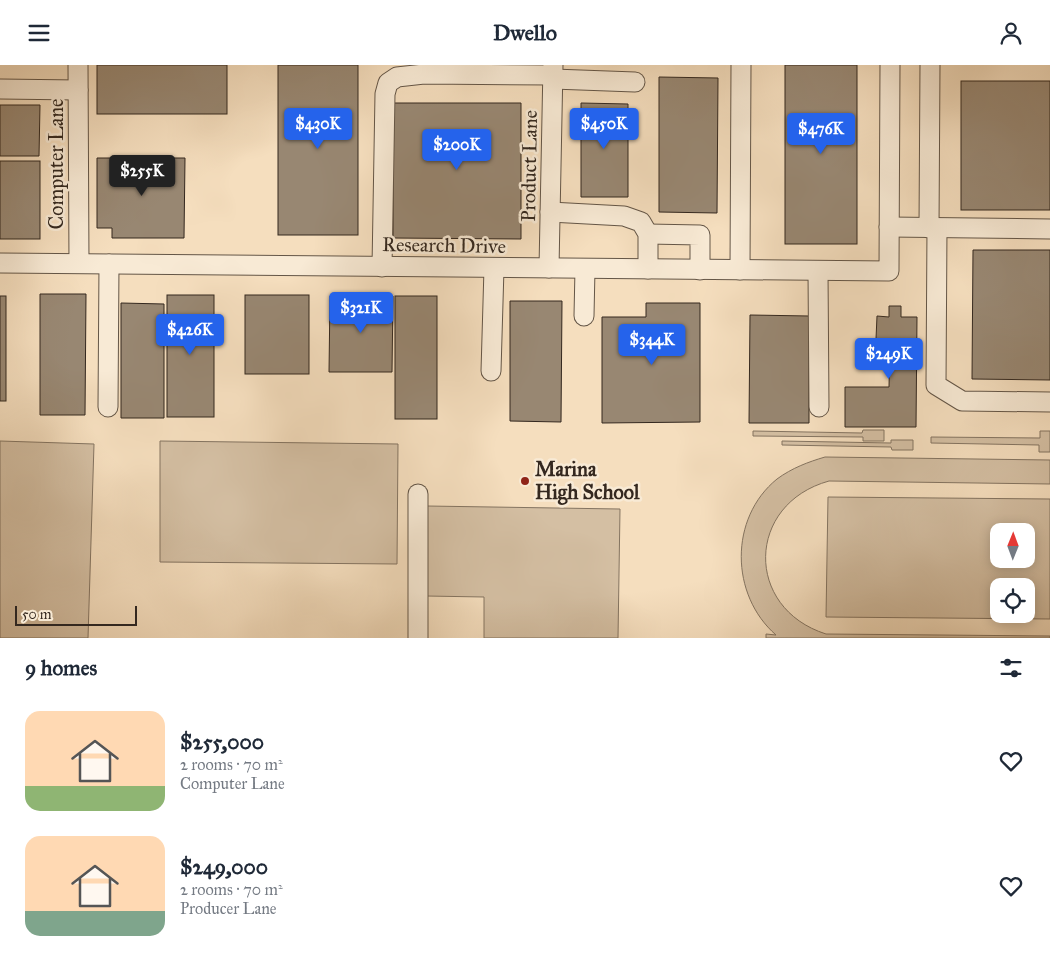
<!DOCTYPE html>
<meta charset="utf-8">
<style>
body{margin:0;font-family:"IM FELL Great Primer",serif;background:#f2f2f3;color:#1f2937;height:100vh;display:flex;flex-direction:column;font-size:19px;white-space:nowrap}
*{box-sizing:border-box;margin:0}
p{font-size:16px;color:#747a83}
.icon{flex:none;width:28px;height:28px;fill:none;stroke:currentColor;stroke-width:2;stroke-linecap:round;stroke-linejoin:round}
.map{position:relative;height:573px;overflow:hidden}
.drawer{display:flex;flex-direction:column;background:#fff;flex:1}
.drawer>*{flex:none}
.needle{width:32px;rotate:1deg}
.buttons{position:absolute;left:990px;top:458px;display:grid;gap:10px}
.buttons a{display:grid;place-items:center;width:45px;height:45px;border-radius:10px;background:#fff;box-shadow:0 2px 12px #0003;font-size:25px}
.scale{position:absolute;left:15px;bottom:12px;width:122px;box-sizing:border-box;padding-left:5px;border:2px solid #34281f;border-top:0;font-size:14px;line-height:18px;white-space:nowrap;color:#34281f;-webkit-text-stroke:4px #f8ead5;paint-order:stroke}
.price{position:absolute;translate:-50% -42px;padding:0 11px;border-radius:5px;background:#2563eb;color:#fff;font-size:16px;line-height:32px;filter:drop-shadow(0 1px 2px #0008)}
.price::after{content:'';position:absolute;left:50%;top:30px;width:15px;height:11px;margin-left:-8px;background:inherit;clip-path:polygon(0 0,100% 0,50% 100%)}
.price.active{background:#222;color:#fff}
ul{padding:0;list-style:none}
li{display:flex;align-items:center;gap:15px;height:125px;padding:0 25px}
li span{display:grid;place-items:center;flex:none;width:140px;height:100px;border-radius:15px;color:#555}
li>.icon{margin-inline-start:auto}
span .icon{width:60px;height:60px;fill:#fffc;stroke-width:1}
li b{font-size:21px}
h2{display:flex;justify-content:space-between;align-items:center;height:60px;padding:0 25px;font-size:21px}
header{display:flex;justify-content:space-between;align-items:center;height:65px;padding:0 25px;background:#fff;font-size:22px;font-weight:700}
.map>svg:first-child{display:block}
.green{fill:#d4bfa3;stroke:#847461;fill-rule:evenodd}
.building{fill:#988772;stroke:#34281f}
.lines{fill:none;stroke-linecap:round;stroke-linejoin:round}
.minor-casing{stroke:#645647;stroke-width:21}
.minor{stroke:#f8ead5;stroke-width:19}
.poi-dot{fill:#8f2418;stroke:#f8ead5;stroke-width:2}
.labels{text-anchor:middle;stroke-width:5;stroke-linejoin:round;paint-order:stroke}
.street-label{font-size:20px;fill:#34281f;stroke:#f8ead5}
.poi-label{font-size:20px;font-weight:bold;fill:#34281f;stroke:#f8ead5;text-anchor:start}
</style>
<header><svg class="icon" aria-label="menu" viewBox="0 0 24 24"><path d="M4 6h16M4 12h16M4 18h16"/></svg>Dwello<svg class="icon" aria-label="person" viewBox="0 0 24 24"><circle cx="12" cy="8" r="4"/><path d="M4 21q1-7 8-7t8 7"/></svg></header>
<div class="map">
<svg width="1050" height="573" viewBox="0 0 1050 573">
<rect width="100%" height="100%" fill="#f5debe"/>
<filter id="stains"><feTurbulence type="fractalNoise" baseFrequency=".004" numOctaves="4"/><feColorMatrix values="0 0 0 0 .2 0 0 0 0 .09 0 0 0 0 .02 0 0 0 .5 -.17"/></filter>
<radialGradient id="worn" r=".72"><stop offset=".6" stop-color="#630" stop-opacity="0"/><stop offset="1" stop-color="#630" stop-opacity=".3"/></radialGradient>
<g class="green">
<polygon points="863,365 884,365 884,376 863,376 863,372 753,371 753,366 862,368"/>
<polygon points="1040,366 1050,366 1050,387 1039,387 1039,380 931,378 931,372 1040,373"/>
<polygon points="891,375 913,375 913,385 892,385 891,382 782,380 782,376 891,378"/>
<polygon points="0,376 94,379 88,573 0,573"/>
<polygon points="160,376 398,379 397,499 160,497"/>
<path d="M825,392L1050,395V419L829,416C746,439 744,543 826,569L1050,571V573H766V569L776,570C730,530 729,453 777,414C792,403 808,397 825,392Z"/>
<path d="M828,432L1050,434V554L826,552ZM999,466H1026V494H999ZM999,521H1026V549H999Z"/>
<polygon points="427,441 620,444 618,573 484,573 484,532 426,531"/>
</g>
<g class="building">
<rect x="97" y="0" width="130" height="49"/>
<rect x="278" y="0" width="80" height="170"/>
<rect x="785" y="0" width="72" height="179"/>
<polygon points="659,12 718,13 717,148 659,147"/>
<rect x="961" y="16" width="89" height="129"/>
<polygon points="393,38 521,38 521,174 393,173"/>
<polygon points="581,38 628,39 628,132 581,132"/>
<polygon points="0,40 40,40 39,91 0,91"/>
<polygon points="97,93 185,93 184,173 112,173 112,163 97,163"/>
<rect x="0" y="96" width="40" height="78"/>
<polygon points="973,185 1050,185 1050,315 972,314"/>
<polygon points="40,229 86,229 85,350 40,350"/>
<rect x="167" y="230" width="47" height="122"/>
<rect x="245" y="230" width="64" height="79"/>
<rect x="0" y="231" width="6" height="105"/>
<polygon points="330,231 393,231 392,307 329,307"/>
<rect x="395" y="231" width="42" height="123"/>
<polygon points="510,236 562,236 561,357 510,356"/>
<polygon points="121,238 164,239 164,353 121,353"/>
<polygon points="646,238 700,238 700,357 602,358 602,252 646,252"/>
<polygon points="889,241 901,241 901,252 917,252 916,362 845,362 845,322 889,322 890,274 876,274 877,251 889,252"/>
<polygon points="750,250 809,251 809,358 749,358"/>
</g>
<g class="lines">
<defs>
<g id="minor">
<polyline points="78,0 79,198"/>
<polyline points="553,14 635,17"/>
<polyline points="0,24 78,25"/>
<polyline points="550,147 624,151 641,157 648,169 648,204"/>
<polyline points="889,162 1050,164"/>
<polyline points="929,163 930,0"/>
<polyline points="937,163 936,320 962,336 1050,337"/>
<polyline points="648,169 700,170 700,205"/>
<polyline points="0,198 889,206 890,0"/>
<polyline points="382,202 385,29 388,18 397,12 424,9 553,10"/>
<polyline points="549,203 553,0"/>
<polyline points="740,205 741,0"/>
<polyline points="818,206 819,342"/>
<polyline points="584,251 585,204"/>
<polyline points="491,306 494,203"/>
<polyline points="108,342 109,199"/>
<polyline points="418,429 418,573"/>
</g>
</defs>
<use href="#minor" class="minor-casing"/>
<use href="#minor" class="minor"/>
</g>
<circle class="poi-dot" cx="525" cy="416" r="5"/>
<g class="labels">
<g class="street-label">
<text transform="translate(56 99) rotate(-90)" y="7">Computer Lane</text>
<text transform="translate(529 101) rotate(-89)" y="7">Product Lane</text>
<text transform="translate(444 180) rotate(1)" y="7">Research Drive</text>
</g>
<g class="poi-label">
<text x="535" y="411">Marina<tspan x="535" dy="23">High School</tspan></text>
</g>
</g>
<rect width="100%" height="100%" filter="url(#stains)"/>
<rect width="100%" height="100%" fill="url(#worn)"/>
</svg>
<div class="buttons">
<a><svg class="needle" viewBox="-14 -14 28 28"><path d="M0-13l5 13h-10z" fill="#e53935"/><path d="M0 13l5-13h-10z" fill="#747a83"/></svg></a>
<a><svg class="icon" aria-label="locate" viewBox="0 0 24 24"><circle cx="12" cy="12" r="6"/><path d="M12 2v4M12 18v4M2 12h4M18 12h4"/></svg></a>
</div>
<div class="scale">50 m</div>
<b class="price" style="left:318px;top:85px">$430K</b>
<b class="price" style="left:604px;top:85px">$450K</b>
<b class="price" style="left:821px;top:90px">$476K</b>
<b class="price" style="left:457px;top:106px">$200K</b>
<b class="price active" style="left:142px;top:132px">$255K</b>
<b class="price" style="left:361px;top:269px">$321K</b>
<b class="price" style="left:190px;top:291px">$426K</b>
<b class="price" style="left:652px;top:301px">$344K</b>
<b class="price" style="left:889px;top:315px">$249K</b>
</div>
<section class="drawer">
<h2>9 homes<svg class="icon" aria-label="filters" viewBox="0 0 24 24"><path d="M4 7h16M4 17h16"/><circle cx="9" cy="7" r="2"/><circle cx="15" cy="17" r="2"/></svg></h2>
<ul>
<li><span style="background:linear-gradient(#ffd9b3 75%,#8fb573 0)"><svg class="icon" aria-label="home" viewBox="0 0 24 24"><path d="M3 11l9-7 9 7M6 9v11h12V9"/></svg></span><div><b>$255,000</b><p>2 rooms · 70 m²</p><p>Computer Lane</p></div><svg class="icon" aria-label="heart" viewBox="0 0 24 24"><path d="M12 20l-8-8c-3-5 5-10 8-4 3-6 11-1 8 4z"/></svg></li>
<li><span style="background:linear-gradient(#ffd9b3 75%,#7fa58c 0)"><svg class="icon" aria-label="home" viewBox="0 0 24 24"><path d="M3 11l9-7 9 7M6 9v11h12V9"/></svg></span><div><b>$249,000</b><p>2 rooms · 70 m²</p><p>Producer Lane</p></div><svg class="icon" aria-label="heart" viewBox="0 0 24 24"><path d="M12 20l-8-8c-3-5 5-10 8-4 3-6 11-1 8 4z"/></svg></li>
</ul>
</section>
